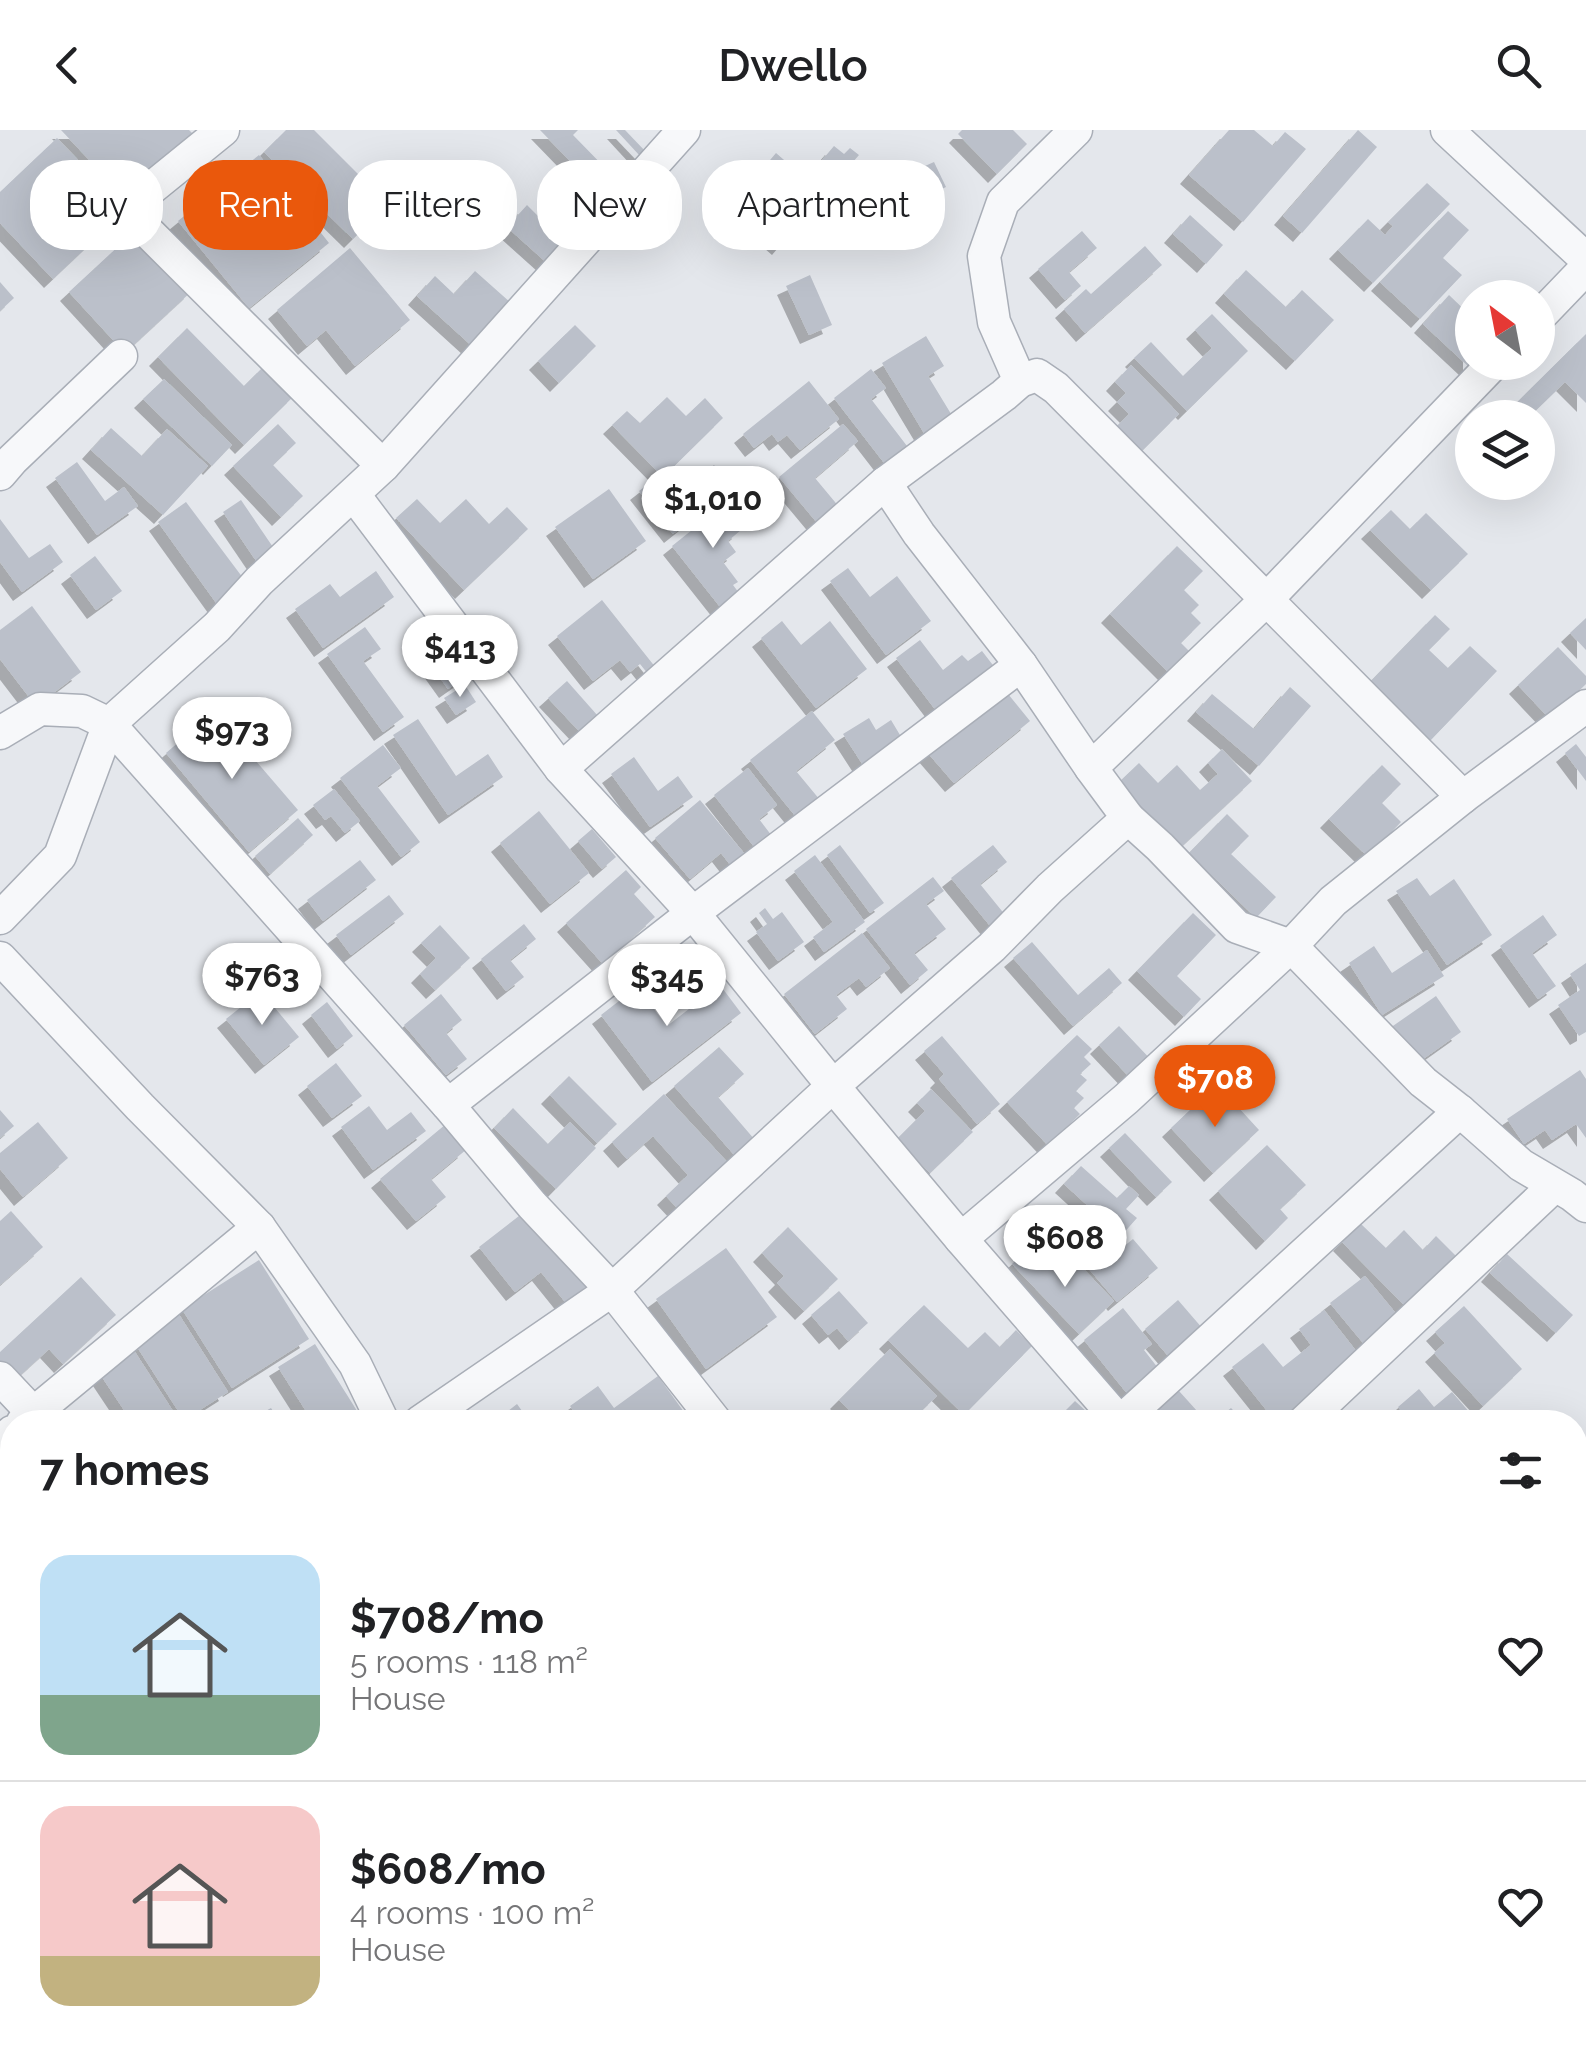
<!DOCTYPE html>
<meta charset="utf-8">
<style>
body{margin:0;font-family:Raleway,sans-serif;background:#f2f2f2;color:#202124;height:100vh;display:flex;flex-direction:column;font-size:38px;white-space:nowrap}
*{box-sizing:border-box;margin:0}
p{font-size:32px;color:#757577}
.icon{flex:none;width:55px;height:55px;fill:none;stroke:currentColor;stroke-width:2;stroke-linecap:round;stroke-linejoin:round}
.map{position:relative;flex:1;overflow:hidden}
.details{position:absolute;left:0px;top:1280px;width:1588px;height:640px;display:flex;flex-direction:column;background:#fff;border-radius:40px 40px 0 0;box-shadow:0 10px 40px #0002}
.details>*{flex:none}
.top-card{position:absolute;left:30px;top:30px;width:1000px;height:90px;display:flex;gap:20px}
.needle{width:65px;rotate:328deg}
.buttons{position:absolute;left:1455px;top:150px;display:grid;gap:20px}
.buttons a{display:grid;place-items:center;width:100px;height:100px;border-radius:50%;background:#fff;box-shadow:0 10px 40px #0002;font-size:50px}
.price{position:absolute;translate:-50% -85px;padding:0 22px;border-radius:35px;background:#fff;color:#222;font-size:32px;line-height:65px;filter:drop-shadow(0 2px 5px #0008)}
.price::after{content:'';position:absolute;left:50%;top:60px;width:30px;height:22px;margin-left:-15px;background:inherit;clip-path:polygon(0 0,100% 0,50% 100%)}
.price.active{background:#ea580c;color:#fff}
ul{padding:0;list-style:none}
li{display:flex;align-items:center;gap:30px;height:250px;padding:0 40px}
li+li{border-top:2px solid #e0e0e0}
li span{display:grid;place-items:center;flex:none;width:280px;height:200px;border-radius:30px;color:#555}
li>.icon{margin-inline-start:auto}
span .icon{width:120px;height:120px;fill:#fffc;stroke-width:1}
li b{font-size:42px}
h2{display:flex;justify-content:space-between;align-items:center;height:120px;padding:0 40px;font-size:42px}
.chip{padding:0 35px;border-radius:40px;background:#fff;box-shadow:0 10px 40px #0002;font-size:35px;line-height:90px}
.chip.active{background:#ea580c;color:#fff}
header{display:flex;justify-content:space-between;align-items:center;height:130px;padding:0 40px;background:#fff;font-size:45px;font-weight:600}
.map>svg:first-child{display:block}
.building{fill:#bbc0ca;filter:url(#shadow)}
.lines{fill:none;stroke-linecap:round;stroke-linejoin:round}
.minor-casing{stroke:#a9aeb7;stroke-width:35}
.minor{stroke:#f7f8fa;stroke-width:32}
</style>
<header><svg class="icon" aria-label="back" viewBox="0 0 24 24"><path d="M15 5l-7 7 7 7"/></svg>Dwello<svg class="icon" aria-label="search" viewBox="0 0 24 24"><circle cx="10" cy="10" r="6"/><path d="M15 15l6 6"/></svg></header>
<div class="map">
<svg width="1586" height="1920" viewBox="0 0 1586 1920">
<defs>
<filter id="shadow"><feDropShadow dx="-9" dy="9" stdDeviation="0" flood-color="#0004"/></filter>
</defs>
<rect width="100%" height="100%" fill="#e4e7ec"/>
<g class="building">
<polygon points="61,0 189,0 197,8 129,72"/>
<polygon points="286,0 314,0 388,74 353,109 264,22"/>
<polygon points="540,0 578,0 573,5 616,49 601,63"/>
<polygon points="616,0 625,0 646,22 640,26"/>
<polygon points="962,0 1013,0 1027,14 997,44 958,4"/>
<polygon points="1229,0 1254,0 1273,16 1285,2 1306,19 1243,92 1189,45"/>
<polygon points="1358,0 1377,17 1302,103 1283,86"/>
<polygon points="57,8 126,80 53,149 0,93 0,62"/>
<polygon points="834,16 844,24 850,18 859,25 781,116 733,74 776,23 806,49"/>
<polygon points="259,25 329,113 249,178 178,91"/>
<polygon points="934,32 946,57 910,74 898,48"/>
<polygon points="1427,53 1450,74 1373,153 1338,120 1368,89 1385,105 1393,96 1388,92"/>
<polygon points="565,60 592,84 547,133 507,97 527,75 540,88"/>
<polygon points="1448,81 1469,100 1443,128 1462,145 1420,189 1380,152"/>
<polygon points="1190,85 1223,115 1206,134 1173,104"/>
<polygon points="137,99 193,160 125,223 69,162"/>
<polygon points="1082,101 1097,118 1069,142 1081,156 1065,170 1038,139"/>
<polygon points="1145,116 1162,135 1085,203 1064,179 1086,159 1091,164"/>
<polygon points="350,118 410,190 355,236 326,200 307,216 277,180"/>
<polygon points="1246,140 1286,177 1302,160 1334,190 1295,231 1224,164"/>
<polygon points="475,141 511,173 472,216 417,166 435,146 454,164"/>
<polygon points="810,145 832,195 809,205 786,156"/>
<polygon points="0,152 14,168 0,181"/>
<polygon points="1514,153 1530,168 1500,168"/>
<polygon points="1449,165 1472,187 1472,233 1469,237 1423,194"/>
<polygon points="1212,184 1248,221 1187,281 1134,228 1151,212 1183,246 1212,218 1195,200"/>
<polygon points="575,195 596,216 559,253 538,231"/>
<polygon points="187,198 244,256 266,234 296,264 244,315 158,227"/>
<polygon points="1586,204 1586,273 1565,252 1528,288 1501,288"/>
<polygon points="926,206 944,236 928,246 959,297 930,313 882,233"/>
<polygon points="1131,235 1179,284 1136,327 1111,302 1129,284 1117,272 1126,263 1115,252"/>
<polygon points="871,239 886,258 871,269 907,316 885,334 834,268"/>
<polygon points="164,249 232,315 212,336 143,269"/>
<polygon points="809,251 839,289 800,320 787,305 778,312 772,304 754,318 743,304"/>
<polygon points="667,267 686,286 705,268 723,288 663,347 612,295 627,281 640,293"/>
<polygon points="278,294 296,313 273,335 303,366 281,387 233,336"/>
<polygon points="843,294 858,311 815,348 845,384 824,401 779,347"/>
<polygon points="111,298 142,326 167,299 208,336 163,385 91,320"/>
<polygon points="77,332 105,371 124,357 138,376 97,405 55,348"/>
<polygon points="714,335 732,357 673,404 639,361 657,347 674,368"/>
<polygon points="609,359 646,411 593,449 555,397"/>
<polygon points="737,364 745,375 731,386 741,400 728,411 736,422 723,432 738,452 733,455 739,463 721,478 672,416"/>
<polygon points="417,369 440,393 466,369 489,394 507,377 528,399 464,460 396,388"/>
<polygon points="241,370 277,423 259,435 223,382"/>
<polygon points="186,372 246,452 217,474 158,392"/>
<polygon points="1391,380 1410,399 1426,383 1468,424 1431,460 1370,400"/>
<polygon points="0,389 29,428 50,414 63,432 22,462 0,432"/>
<polygon points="1177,416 1203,441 1184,460 1199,475 1191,483 1201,493 1181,513 1198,530 1177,551 1110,484"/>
<polygon points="95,426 122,461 96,480 70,445"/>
<polygon points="848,438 870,467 897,446 931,491 886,525 830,451"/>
<polygon points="376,441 394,467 323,518 295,479 330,454 340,467"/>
<polygon points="602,470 656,538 648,544 640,534 630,542 620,530 593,551 557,506"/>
<polygon points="32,476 81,542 36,576 0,529 0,500"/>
<polygon points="1435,485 1450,499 1429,520 1448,538 1470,516 1497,541 1429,612 1368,554"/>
<polygon points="1586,488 1586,520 1570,503"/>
<polygon points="782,491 801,515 830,491 867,539 816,578 761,508"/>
<polygon points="365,497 381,519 363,531 404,587 383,602 327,524"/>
<polygon points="920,510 943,540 962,525 968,531 982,521 999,543 941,587 896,528"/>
<polygon points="1558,517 1586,546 1586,554 1550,589 1518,555"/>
<polygon points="453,523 468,545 448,559 433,538"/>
<polygon points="567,551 598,586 580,602 548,568"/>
<polygon points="465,555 476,572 456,585 444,568"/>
<polygon points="1290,557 1311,576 1259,636 1196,582 1212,564 1254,599"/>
<polygon points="1004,559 1030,591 954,653 927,622"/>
<polygon points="812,581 835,610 796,641 820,670 797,688 750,630"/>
<polygon points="214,582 298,680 249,722 166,623"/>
<polygon points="869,588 876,600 891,590 903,610 863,635 843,604"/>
<polygon points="418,589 456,646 488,624 503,647 448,685 393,605"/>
<polygon points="1576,614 1586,627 1586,651 1565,623"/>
<polygon points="383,615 401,638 377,656 420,712 401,727 340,648"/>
<polygon points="1222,619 1252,651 1180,718 1118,653 1139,633 1158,653 1177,635 1200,660 1218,644 1208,633"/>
<polygon points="634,627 658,661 678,646 693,667 650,697 611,644"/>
<polygon points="1382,635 1401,654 1382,673 1401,692 1368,727 1329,689"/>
<polygon points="748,638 777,675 759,689 775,710 759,723 714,665"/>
<polygon points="334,659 360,691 345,703 331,686 325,690 313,675"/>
<polygon points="700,670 753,734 739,746 721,723 690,749 655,708"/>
<polygon points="539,681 589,743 550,774 500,713"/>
<polygon points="1227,684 1249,706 1231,724 1276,767 1256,788 1189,723"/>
<polygon points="298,688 313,705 270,744 255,726"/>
<polygon points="592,699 616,727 602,739 578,711"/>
<polygon points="840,715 884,773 870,783 827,725"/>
<polygon points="993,715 1007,732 980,754 1006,786 991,797 951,748"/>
<polygon points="815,725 865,792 824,822 813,807 833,792 794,741"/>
<polygon points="360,730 376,750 323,791 307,770"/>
<polygon points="626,740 641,757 634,764 655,787 603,834 566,793"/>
<polygon points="933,747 944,761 926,774 946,799 914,823 928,840 910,855 866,799"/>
<polygon points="1417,748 1430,766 1454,749 1492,805 1447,835 1396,761"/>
<polygon points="389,765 404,784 351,825 336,805"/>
<polygon points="765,778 773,789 782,782 804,812 778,831 756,802 767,794 759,783"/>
<polygon points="1193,783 1216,805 1177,846 1201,869 1184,887 1137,841"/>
<polygon points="1543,785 1557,805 1532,823 1556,856 1538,869 1500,816"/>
<polygon points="524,794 536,809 510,830 524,847 506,861 481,829"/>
<polygon points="440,795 470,828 435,860 420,844 436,828 421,813"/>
<polygon points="862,803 890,838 866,857 859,848 836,865 847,879 815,904 784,864"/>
<polygon points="1032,812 1078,865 1109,838 1122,853 1073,896 1013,828"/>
<polygon points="1374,816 1392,843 1427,820 1444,846 1382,885 1349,833"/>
<polygon points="1586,833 1586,902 1579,906 1558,875 1580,860 1570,844"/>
<polygon points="720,855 741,883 652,952 601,885 637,857 667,896"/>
<polygon points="261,861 299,907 264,935 226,889"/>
<polygon points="441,864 462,890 446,903 467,929 446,945 404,895"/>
<polygon points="1436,866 1461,902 1416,934 1390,898"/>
<polygon points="327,872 353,906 337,919 311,885"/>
<polygon points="1119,896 1156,935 1136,954 1099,915"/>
<polygon points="1077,905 1092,919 1084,927 1091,934 1080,944 1087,950 1076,961 1084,968 1074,978 1080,984 1067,997 1078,1008 1058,1026 1007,972"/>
<polygon points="942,906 1000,974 977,994 939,949 944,944 924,921"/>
<polygon points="719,917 744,944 718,967 755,1010 736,1027 674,956"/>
<polygon points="336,933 362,966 332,988 307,956"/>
<polygon points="1580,940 1586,949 1586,1008 1576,994 1552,1010 1545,1000 1524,1014 1507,989"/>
<polygon points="569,946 617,994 597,1013 550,965"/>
<polygon points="931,959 973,1002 930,1043 897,1009 925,981 917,973"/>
<polygon points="1209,962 1219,972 1227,965 1259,1000 1213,1043 1171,998"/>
<polygon points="664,964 729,1034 679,1080 666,1066 688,1045 653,1006 627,1029 612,1012"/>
<polygon points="369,976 387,1000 411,982 426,1001 373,1040 341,997"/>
<polygon points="513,978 548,1014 570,992 596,1018 556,1059 494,998"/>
<polygon points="0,980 14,996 0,1008"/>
<polygon points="38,992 68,1028 23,1067 0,1039 0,1023"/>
<polygon points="446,994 467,1019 431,1049 446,1067 416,1091 380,1049"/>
<polygon points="1125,1003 1172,1052 1156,1067 1109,1018"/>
<polygon points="1267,1015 1306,1055 1280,1079 1288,1088 1265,1111 1218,1061"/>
<polygon points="1081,1036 1117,1068 1129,1056 1139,1065 1126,1079 1137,1088 1121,1106 1064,1054"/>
<polygon points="528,1079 588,1155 566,1173 541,1142 515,1162 479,1117"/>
<polygon points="11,1081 43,1117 0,1155 0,1091"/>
<polygon points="1076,1082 1113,1125 1133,1109 1158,1138 1117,1172 1055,1099"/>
<polygon points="1361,1094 1386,1118 1404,1100 1423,1120 1436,1106 1457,1127 1406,1177 1342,1112"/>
<polygon points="788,1097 838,1149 804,1181 777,1153 784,1146 762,1123"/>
<polygon points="1031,1116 1061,1148 1077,1132 1114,1171 1079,1204 1012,1134"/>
<polygon points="726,1118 777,1187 706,1239 656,1169"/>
<polygon points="1507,1124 1573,1185 1556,1203 1490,1143"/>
<polygon points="259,1130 309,1209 232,1258 182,1179"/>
<polygon points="1365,1146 1398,1186 1364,1214 1330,1173"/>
<polygon points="81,1147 116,1185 63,1234 49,1219 14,1251 0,1236 0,1222"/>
<polygon points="839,1161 868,1193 848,1211 837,1198 828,1205 811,1185"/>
<polygon points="1178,1170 1209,1206 1176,1235 1145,1199"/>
<polygon points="924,1175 968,1218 985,1202 1000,1217 1016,1200 1032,1216 964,1285 888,1210"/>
<polygon points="1464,1176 1522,1239 1483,1276 1434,1223 1445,1213 1435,1202"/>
<polygon points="1123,1178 1152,1214 1144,1220 1165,1247 1134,1272 1084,1210"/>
<polygon points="1324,1180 1360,1226 1276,1292 1232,1237 1263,1213 1283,1237 1311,1215 1299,1199"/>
<polygon points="178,1183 228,1262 184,1290 134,1212"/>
<polygon points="315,1214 364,1292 313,1292 278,1237"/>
<polygon points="133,1219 180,1292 132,1292 98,1241"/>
<polygon points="890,1219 937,1266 910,1292 880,1292 875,1287 869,1292 862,1292 839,1270"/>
<polygon points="658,1246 689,1289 684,1292 582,1292 570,1276 598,1256 614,1278"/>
<polygon points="1419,1259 1434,1277 1452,1262 1477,1291 1411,1292 1398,1277"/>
<polygon points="1179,1261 1207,1292 1142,1292"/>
<polygon points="1075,1271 1087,1282 1076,1292 1054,1292"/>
<polygon points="517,1274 530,1292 502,1292 499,1288"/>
<polygon points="271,1278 280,1292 246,1292"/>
<polygon points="1231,1278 1244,1292 1214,1292"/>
<polygon points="1586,1322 1586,1381 1575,1368 1575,1332"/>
<polygon points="12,1332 12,1427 0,1434 0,1339"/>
<polygon points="1586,1523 1586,1549 1575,1537 1575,1533"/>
<polygon points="0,1627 8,1638 12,1634 12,1681 0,1665"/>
<polygon points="1586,1650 1586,1714 1575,1701 1575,1659"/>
<polygon points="1575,1897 1586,1909 1586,1920 1512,1920 1501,1908 1575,1908"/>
<polygon points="123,1908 153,1908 167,1920 121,1920 116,1915"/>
<polygon points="180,1908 187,1908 201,1920 168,1920"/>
<polygon points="991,1908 1024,1908 1032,1917 1028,1920 1000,1920"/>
<polygon points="1128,1908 1164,1908 1149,1917 1151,1920 1123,1920 1118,1914"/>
</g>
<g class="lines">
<defs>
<g id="minor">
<path d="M223,0L143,65C133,76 133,83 141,95L383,336"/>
<polyline points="1447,0 1586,129"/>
<polyline points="1538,188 1586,138"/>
<polyline points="1020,251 994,192 984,126 1003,72 1076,0"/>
<polyline points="0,344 12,330 121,226"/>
<polyline points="885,353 1004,265 1020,251 1037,245 1056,258 1463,667"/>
<polyline points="354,365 561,639 693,783 833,956 961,1109 1120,1292"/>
<polyline points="0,603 40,579 82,581 109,594 448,975 532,1075 612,1160 716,1292"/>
<polyline points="561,639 885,353 919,404 1021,535 1091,638"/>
<polyline points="1128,688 1160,717 1237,797 1291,816 1423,952 1460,981 1521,1035 1572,1065 1586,1076"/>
<polyline points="0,788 60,726 109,594 217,497 259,451 383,336 684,0"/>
<polyline points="0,828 140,977 259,1097 355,1234 383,1292"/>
<polyline points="448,975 693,783 1021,535"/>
<polyline points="961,1109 1126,969 1291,816 1333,771 1463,667 1586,576"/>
<polyline points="0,1248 33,1283"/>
<polyline points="23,1292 259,1097"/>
<polyline points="420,1292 612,1160 833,956 992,817 1050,758 1128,688 1091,638 1266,470 1495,232"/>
<polyline points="1120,1292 1460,981"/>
<polyline points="1304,1292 1554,1056"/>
<polyline points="0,1313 12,1302"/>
<polyline points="1575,1488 1586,1479"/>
<polyline points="0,1564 12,1557"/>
<polyline points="1575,1773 1586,1765"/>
<polyline points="1575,1877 1586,1889"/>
<polyline points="767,1908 775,1920"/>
<polyline points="595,1920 612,1908"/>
<polyline points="1274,1920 1296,1908"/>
</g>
</defs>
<use href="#minor" class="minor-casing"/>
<use href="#minor" class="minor"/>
</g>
</svg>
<div class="buttons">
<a><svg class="needle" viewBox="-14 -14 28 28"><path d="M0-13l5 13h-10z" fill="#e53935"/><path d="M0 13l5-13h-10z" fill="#757577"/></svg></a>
<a><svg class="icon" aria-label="layers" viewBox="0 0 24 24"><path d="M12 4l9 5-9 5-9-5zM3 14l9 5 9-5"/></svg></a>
</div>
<b class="price" style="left:713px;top:421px">$1,010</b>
<b class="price" style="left:460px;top:570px">$413</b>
<b class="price" style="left:232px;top:652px">$973</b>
<b class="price" style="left:262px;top:898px">$763</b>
<b class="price" style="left:667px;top:899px">$345</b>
<b class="price active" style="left:1215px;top:1000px">$708</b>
<b class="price" style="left:1065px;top:1160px">$608</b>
<div class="top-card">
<a class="chip">Buy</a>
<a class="chip active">Rent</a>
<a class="chip">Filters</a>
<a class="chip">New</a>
<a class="chip">Apartment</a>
</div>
<section class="details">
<h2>7 homes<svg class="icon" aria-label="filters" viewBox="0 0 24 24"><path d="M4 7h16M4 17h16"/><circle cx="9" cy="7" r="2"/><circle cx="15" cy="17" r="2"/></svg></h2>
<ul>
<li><span style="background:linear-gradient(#bfe0f5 70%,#7fa58c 0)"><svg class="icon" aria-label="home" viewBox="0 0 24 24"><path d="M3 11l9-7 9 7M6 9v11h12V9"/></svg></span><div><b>$708/mo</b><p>5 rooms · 118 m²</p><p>House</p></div><svg class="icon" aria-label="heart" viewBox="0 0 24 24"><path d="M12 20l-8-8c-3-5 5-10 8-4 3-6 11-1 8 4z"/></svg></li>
<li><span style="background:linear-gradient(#f6c9c9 75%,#c2b280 0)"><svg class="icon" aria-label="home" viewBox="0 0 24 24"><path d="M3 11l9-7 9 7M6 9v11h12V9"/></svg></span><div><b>$608/mo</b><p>4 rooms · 100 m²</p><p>House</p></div><svg class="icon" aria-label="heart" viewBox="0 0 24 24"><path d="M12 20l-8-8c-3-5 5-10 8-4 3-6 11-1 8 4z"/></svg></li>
</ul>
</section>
</div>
